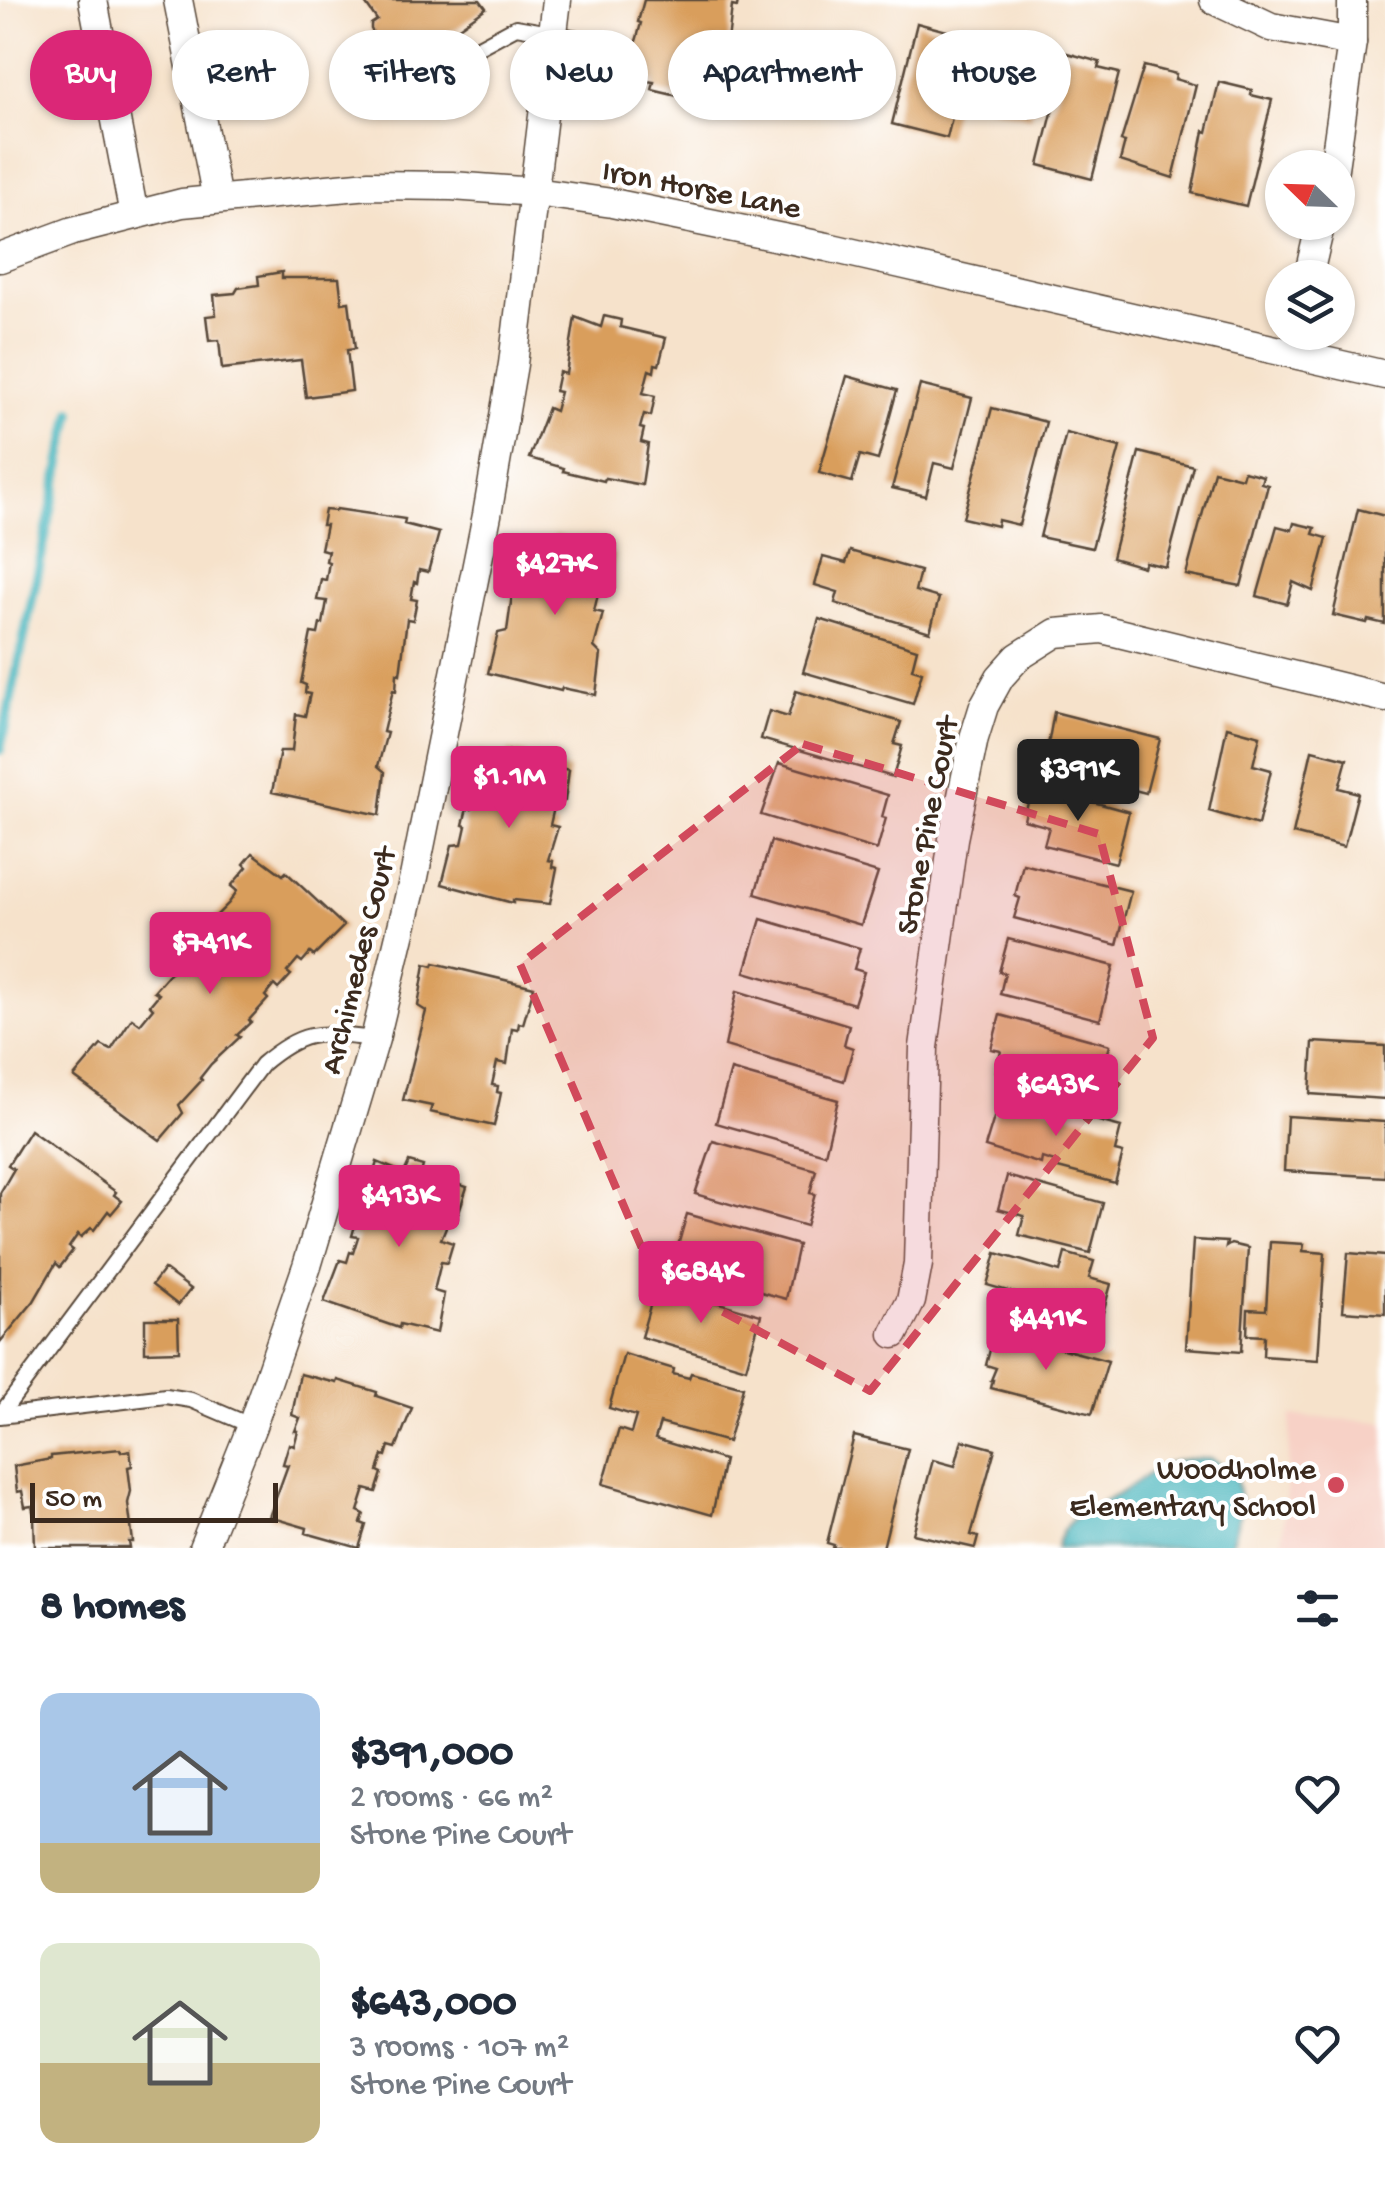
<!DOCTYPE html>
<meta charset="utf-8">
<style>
body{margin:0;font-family:"Gochi Hand",sans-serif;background:#f6f6f7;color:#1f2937;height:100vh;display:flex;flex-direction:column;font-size:38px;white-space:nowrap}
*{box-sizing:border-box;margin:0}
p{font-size:32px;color:#747a83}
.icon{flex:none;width:55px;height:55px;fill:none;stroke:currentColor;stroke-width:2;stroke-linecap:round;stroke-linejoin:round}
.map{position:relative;height:1548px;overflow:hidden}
.side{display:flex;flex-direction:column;background:#fff;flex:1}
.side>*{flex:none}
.guide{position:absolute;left:30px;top:30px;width:1325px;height:90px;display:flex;gap:20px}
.needle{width:65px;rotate:293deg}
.tools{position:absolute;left:1265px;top:150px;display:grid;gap:20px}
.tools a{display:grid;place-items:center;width:90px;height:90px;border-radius:50%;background:#fff;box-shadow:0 2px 8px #0004;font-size:50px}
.scale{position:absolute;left:30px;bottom:25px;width:248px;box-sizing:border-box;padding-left:10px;border:5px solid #3b2a1e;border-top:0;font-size:28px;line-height:35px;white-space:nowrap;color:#3b2a1e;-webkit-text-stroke:8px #fff;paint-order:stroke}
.price{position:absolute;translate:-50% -85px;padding:0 22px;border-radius:10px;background:#db2777;color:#fff;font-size:32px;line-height:65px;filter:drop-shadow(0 2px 5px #0008)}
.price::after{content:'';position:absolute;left:50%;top:60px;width:30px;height:22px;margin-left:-15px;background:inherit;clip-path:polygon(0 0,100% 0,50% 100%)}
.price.on{background:#222;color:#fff}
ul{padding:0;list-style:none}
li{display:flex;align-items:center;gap:30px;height:250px;padding:0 40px}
li span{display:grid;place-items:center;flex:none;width:280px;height:200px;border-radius:20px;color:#555}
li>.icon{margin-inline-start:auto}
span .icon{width:120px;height:120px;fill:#fffc;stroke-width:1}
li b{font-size:42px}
h2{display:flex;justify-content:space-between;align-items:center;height:120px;padding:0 40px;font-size:42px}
.chip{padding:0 35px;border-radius:45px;background:#fff;box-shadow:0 2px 8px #0004;font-size:35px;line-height:90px}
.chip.on{background:#db2777;color:#fff}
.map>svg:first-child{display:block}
.built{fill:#f7d1c6}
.water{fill:#44b4bb;stroke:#406f6c;stroke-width:2.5}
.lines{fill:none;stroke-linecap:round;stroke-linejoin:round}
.stream{stroke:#44b4bb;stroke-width:10}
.building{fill:#d99e5b}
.service-casing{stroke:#574638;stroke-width:18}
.minor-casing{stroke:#574638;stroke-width:31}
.service{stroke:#fff;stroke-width:14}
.minor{stroke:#fff;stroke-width:28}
.marked{fill:#d1495b;fill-opacity:0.2;stroke:#d1495b;stroke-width:8;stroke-dasharray:20 12;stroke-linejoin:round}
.poi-dot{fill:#d1495b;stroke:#fff;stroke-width:4}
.labels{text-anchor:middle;stroke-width:8;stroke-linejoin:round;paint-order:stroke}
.street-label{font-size:32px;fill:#3b2a1e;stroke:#fff}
.poi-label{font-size:32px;fill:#3b2a1e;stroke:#fff;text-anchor:end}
</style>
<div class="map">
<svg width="1385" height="1548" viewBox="0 0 1385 1548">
<rect width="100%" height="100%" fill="#fff"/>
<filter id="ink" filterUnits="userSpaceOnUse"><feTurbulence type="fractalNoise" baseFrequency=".01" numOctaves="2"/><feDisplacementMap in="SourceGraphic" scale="20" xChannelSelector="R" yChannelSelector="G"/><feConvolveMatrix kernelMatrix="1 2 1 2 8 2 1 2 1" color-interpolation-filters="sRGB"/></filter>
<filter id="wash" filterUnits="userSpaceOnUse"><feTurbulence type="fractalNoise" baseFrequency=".0048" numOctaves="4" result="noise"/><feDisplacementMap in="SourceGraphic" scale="40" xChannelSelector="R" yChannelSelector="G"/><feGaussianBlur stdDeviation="2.25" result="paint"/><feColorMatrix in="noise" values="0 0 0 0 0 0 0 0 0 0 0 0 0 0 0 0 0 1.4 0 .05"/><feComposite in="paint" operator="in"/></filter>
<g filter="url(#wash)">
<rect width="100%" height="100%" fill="#f6e2cb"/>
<polygon class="built" points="1291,1416 1385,1422 1385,1548 1282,1548"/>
<path class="water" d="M1211,1459L1235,1472L1242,1507L1230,1548H1056C1066,1509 1096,1509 1125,1490C1143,1479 1158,1464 1180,1460C1190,1458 1201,1459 1211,1459Z"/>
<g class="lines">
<polyline class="stream" points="0,750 72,412"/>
</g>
<g id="blocks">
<g class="building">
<polygon points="363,0 480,0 486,8 456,29 390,64 371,29 371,24 377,20"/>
<polygon points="644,0 738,0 737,7 732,6 728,42 718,39 713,62 719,63 717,71 722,74 716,99 704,97 703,102 652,90 654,82 624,78 637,38 641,23 638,22"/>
<polygon points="917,23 954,33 944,72 962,77 947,138 892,124"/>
<polygon points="993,35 1046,52 1030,117 976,104"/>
<polygon points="1067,53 1100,62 1098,68 1119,73 1092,179 1039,165"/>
<polygon points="1144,66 1176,74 1175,79 1196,85 1173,178 1120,161 1125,142 1121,141"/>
<polygon points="1219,82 1252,90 1251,95 1272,100 1246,206 1192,193 1204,131 1207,132"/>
<polygon points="282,272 282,278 339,278 342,303 349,302 355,349 347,350 352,391 306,397 301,360 222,369 219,340 209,341 206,316 216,315 214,295 235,293 238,288 259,285 258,276"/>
<polygon points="604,316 621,320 620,327 666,338 659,365 655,364 654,372 649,370 643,393 655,396 651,416 644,414 640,428 644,429 641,442 648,444 642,485 605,478 604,481 563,471 564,468 529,458 548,408 555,411 560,392 555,391 559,372 566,374 575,317 601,327"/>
<polygon points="847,376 897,390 878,460 860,455 852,482 819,473"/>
<polygon points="920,385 972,398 954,468 934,463 926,496 892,488"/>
<polygon points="992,408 1046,422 1019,525 998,520 997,526 963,518"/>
<polygon points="1066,433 1120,447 1092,548 1040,537"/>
<polygon points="1139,452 1193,466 1166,567 1145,562 1143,567 1112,558"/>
<polygon points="1214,471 1242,478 1244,471 1263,476 1261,483 1268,485 1241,586 1186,575"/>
<polygon points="336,509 405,519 404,524 439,533 428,572 419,570 417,583 414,582 411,599 417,600 413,620 407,619 400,674 397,673 396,691 393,690 383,732 387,733 378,766 385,772 380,815 272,792 280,751 292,751 296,714 305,716 310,694 305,693 306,685 301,683 311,633 318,634 320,624 323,624 327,601 317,600 321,579 326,580 329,562 326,561 328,551 321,549 326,525 322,525 325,510 335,511"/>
<polygon points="1358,509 1385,516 1385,624 1368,620 1367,623 1333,615"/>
<polygon points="1294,523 1315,528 1313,534 1327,538 1313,591 1293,582 1287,604 1257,596 1277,526 1292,530"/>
<polygon points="555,535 572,540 570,546 615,555 609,582 605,581 603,591 599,590 594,611 603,613 594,647 601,654 596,695 562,688 561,691 488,673 498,633 507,631 512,595 517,596 520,580 516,579 523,540 551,548"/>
<polygon points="850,551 920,571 915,591 939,598 930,632 835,603 838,592 815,585 823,557 846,563"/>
<polygon points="819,619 917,649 912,669 922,672 913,704 803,672"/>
<polygon points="796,691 901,722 894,744 902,746 893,777 761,739 769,711 788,717"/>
<polygon points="1054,712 1160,739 1146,793 1044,767"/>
<polygon points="1227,727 1260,736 1253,765 1271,770 1258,825 1209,811"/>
<polygon points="1312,750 1347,759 1339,788 1358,793 1344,847 1293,834"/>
<polygon points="509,751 526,754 525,760 569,770 565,801 555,803 550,825 558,827 548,860 553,861 552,867 557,868 550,904 513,900 513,903 442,884 452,845 462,844 466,826 463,825 467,808 471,809 479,752 507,761"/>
<polygon points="779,763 888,795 882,817 886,818 877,850 761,815"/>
<polygon points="1032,785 1129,812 1116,863 1044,845 1049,827 1024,820"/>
<polygon points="771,841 878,873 861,925 755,894"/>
<polygon points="253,853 283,875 286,872 344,926 314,956 310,953 302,962 298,959 287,972 291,975 278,989 274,985 265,996 268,999 249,1020 251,1022 237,1035 240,1037 211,1064 200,1078 202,1080 179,1105 183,1113 160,1140 74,1077 101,1045 111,1050 132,1018 140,1024 153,1008 150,1005 159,994 154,991 185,956 188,958 194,951 197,953 212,937 203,929 229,903 237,891 231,886 247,867 244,864"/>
<polygon points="1023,864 1131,891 1117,945 1014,918 1020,898 1015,896"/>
<polygon points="761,919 860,948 854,969 864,972 854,1004 745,972"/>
<polygon points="1008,939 1114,966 1100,1020 1000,994 1005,973 999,972"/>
<polygon points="434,963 534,987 523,1024 519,1023 518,1029 512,1028 507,1064 497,1062 492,1085 498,1086 497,1092 501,1093 494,1126 430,1112 432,1106 403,1100 426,1011 418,1006 425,964 433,966"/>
<polygon points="737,991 849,1025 844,1045 853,1048 844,1081 725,1046"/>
<polygon points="1000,1015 1110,1045 1096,1098 996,1071 1001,1051 991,1049"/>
<polygon points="1313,1042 1385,1046 1385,1099 1310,1094"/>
<polygon points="731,1070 838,1100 825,1154 716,1123"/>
<polygon points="1001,1095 1121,1127 1115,1151 1123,1153 1115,1183 1058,1168 1058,1163 1042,1158 1041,1164 985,1147"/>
<polygon points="1287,1116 1385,1122 1385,1177 1284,1171"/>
<polygon points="30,1130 116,1192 114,1195 122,1201 111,1214 108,1211 94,1230 91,1228 81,1237 78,1234 69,1247 73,1250 60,1267 56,1263 34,1301 0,1342 0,1193 14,1169 8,1165"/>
<polygon points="713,1141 816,1170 810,1193 815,1194 806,1226 695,1194"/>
<polygon points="377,1162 404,1173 409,1162 423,1166 421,1173 467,1187 459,1212 453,1210 441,1239 453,1243 447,1263 441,1262 434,1291 444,1294 437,1333 400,1324 399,1328 324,1302 340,1260 347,1262 350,1252 353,1253 358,1237 352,1236 358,1215 364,1217 369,1203 365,1202"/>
<polygon points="1007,1176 1103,1203 1090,1253 1019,1235 1024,1216 998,1209"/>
<polygon points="687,1214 798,1245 786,1299 672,1267"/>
<polygon points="1193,1240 1227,1242 1226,1247 1231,1244 1248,1248 1241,1352 1186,1348"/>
<polygon points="1270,1242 1304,1244 1303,1251 1325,1253 1318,1360 1263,1356 1264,1336 1247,1335 1248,1309 1266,1310"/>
<polygon points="996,1253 1060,1272 1065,1253 1094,1261 1089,1278 1111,1284 1097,1334 1010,1310 1015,1293 987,1285"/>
<polygon points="1348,1253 1385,1256 1385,1314 1343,1311"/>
<polygon points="164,1269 191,1289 178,1305 152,1285"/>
<polygon points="656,1285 761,1315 746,1368 641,1337"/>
<polygon points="145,1319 178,1319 179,1351 145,1352"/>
<polygon points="995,1331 1108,1361 1092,1414 991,1388 993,1380 991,1380 996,1368 986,1365"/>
<polygon points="624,1354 674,1369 673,1374 689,1378 691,1373 743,1387 728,1442 660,1423 655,1439 724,1460 712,1515 603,1484 619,1429 631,1433 636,1416 609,1408"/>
<polygon points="300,1374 337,1383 338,1380 377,1392 376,1396 412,1408 396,1448 389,1446 386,1456 383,1455 378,1471 382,1473 376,1492 365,1489 358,1511 364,1514 361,1523 366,1525 359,1548 306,1533 307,1528 269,1517 288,1465 283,1464 289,1444 294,1446 298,1431 295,1431 300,1418 292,1415"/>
<polygon points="854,1436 908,1449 883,1548 833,1548 834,1545 827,1543"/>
<polygon points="962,1440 995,1449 971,1535 978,1537 975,1548 913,1534 933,1460 955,1466"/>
<polygon points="120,1449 121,1452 130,1450 132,1466 128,1467 131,1491 128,1503 133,1542 129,1542 130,1548 35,1548 34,1517 32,1506 25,1507 22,1491 17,1492 14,1466 51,1459 51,1456"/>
</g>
</g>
</g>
<g filter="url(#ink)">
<use href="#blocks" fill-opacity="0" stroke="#574638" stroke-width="2.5"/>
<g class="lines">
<defs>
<g id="service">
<polyline points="430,73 516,27 624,46"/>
<path d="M0,1415L262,1064C306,1027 320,1033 375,1039"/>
<polyline points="0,1416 166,1396 191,1400 252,1426"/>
</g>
<g id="minor">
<polyline points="93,0 134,215"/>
<polyline points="178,0 217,199"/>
<polyline points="1214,0 1271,27 1352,42"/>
<polyline points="1334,168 1352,42 1352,0"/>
<polyline points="0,258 73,231 182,203 369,185 452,186 535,192 612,203 827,247 1385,375"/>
<polyline points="1308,278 1321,222"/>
<polyline points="894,1334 911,1301 918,1264 924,1047 953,839 974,738 984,706 1000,677 1018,657 1056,633 1102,629 1385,698"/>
<polyline points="203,1548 252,1426 307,1266 375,1039 414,877 487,515 513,364 557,0"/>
</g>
</defs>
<use href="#service" class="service-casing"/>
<use href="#minor" class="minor-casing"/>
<use href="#service" class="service"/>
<use href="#minor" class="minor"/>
</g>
</g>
<path class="marked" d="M803,744L1099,834L1153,1038L870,1391L653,1274L520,964Z"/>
<circle class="poi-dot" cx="1336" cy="1485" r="10"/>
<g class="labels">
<g class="street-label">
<text transform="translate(702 187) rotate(11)" y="11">Iron Horse Lane</text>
<text transform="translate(925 825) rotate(-79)" y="11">Stone Pine Court</text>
<text transform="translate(356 960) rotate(-76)" y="11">Archimedes Court</text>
</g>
<g class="poi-label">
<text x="1316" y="1478">Woodholme<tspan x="1316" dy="37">Elementary School</tspan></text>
</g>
</g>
</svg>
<div class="tools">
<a><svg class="needle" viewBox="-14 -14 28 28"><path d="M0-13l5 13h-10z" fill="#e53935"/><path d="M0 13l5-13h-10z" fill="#747a83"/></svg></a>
<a><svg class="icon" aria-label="layers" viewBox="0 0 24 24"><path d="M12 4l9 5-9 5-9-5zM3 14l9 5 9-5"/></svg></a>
</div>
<div class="scale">50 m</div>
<b class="price" style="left:555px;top:618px">$427K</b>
<b class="price on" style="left:1078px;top:824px">$391K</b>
<b class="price" style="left:509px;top:831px">$1.1M</b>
<b class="price" style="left:210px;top:997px">$741K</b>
<b class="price" style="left:1056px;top:1139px">$643K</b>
<b class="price" style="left:399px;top:1250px">$413K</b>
<b class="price" style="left:701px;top:1326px">$684K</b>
<b class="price" style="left:1046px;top:1373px">$441K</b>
<div class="guide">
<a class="chip on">Buy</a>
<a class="chip">Rent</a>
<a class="chip">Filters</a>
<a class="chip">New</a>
<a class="chip">Apartment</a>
<a class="chip">House</a>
</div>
</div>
<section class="side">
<h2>8 homes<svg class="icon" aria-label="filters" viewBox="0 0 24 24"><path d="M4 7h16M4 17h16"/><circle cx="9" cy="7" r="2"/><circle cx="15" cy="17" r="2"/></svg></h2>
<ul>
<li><span style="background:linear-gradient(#a9c7e8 75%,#c2b280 0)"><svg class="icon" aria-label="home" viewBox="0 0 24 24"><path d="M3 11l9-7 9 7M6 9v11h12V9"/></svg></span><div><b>$391,000</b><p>2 rooms · 66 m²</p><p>Stone Pine Court</p></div><svg class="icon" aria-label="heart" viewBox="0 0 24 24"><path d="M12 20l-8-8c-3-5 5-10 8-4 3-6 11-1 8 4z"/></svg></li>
<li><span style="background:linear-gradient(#dfe7d0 60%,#c2b280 0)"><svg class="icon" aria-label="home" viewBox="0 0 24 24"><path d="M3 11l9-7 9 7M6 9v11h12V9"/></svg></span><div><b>$643,000</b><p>3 rooms · 107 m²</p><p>Stone Pine Court</p></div><svg class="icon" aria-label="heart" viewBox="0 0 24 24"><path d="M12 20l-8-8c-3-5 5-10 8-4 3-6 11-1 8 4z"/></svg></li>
</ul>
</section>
